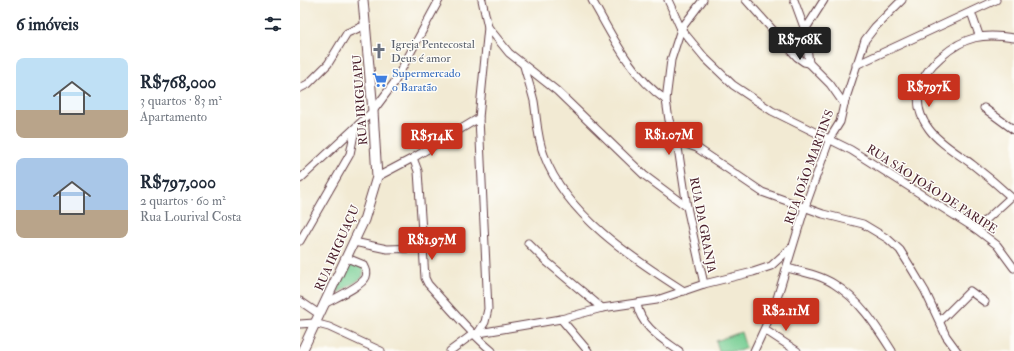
<!DOCTYPE html>
<html lang="pt">
<meta charset="utf-8">
<style>
body{margin:0;font-family:"IM FELL Double Pica",serif;background:#f6f6f7;color:#1f2937;height:100vh;display:flex;flex-direction:column;font-size:15px;white-space:nowrap}
*{box-sizing:border-box;margin:0}
p{font-size:13px;color:#747a83}
.icon{flex:none;width:22px;height:22px;fill:none;stroke:currentColor;stroke-width:2;stroke-linecap:round;stroke-linejoin:round}
.map{position:relative;flex:1;overflow:hidden}
.panel{display:flex;flex-direction:column;background:#fff;width:300px}
.panel>*{flex:none}
.price{position:absolute;translate:-50% -34px;padding:0 9px;border-radius:4px;background:#c8321e;color:#fff;font-size:13px;line-height:26px;filter:drop-shadow(0 1px 2px #0008)}
.price::after{content:'';position:absolute;left:50%;top:24px;width:12px;height:9px;margin-left:-6px;background:inherit;clip-path:polygon(0 0,100% 0,50% 100%)}
.price.selected{background:#222;color:#fff}
ul{padding:0;list-style:none}
li{display:flex;align-items:center;gap:12px;height:100px;padding:0 16px}
li span{display:grid;place-items:center;flex:none;width:112px;height:80px;border-radius:8px;color:#555}
li>.icon{margin-inline-start:auto}
span .icon{width:48px;height:48px;fill:#fffc;stroke-width:1}
li b{font-size:17px}
h2{display:flex;justify-content:space-between;align-items:center;height:48px;padding:0 16px;font-size:17px}
main{display:flex;flex:1;min-height:0}
.map>svg:first-child{display:block}
.green{fill:#75cd92;stroke:#60765e}
.lines{fill:none;stroke-linecap:round;stroke-linejoin:round}
.minor-casing{stroke:#633d44;stroke-width:9}
.major-casing{stroke:#633d44;stroke-width:11}
.minor{stroke:#fff;stroke-width:7}
.major{stroke:#fff;stroke-width:9}
.labels{text-anchor:middle;stroke-width:3;stroke-linejoin:round;paint-order:stroke}
.worship-label{font-size:12px;fill:#5b616d;stroke:#fdfcf7;text-anchor:start}
.shop-label{font-size:12px;fill:#366cbe;stroke:#fdfcf7;text-anchor:start}
.street-label{font-size:12px;fill:#4a1f2b;stroke:#fdfcf7}
</style>
<main>
<section class="panel">
<h2>6 imóveis<svg class="icon" aria-label="filters" viewBox="0 0 24 24"><path d="M4 7h16M4 17h16"/><circle cx="9" cy="7" r="2"/><circle cx="15" cy="17" r="2"/></svg></h2>
<ul>
<li><span style="background:linear-gradient(#bfe0f5 65%,#b9a48a 0)"><svg class="icon" aria-label="home" viewBox="0 0 24 24"><path d="M3 11l9-7 9 7M6 9v11h12V9"/></svg></span><div><b>R$768,000</b><p>3 quartos · 83 m²</p><p>Apartamento</p></div></li>
<li><span style="background:linear-gradient(#a9c7e8 65%,#b9a48a 0)"><svg class="icon" aria-label="home" viewBox="0 0 24 24"><path d="M3 11l9-7 9 7M6 9v11h12V9"/></svg></span><div><b>R$797,000</b><p>2 quartos · 60 m²</p><p>Rua Lourival Costa</p></div></li>
</ul>
</section>
<div class="map">
<svg width="714" height="351" viewBox="0 0 714 351">
<rect width="100%" height="100%" fill="#fdfcf7"/>
<filter id="ink" filterUnits="userSpaceOnUse"><feTurbulence type="fractalNoise" baseFrequency=".025" numOctaves="2"/><feDisplacementMap in="SourceGraphic" scale="8" xChannelSelector="R" yChannelSelector="G"/><feConvolveMatrix kernelMatrix="1 2 1 2 8 2 1 2 1" color-interpolation-filters="sRGB"/></filter>
<filter id="wash" filterUnits="userSpaceOnUse"><feTurbulence type="fractalNoise" baseFrequency=".012" numOctaves="4" result="noise"/><feDisplacementMap in="SourceGraphic" scale="16" xChannelSelector="R" yChannelSelector="G"/><feGaussianBlur stdDeviation="0.9" result="paint"/><feColorMatrix in="noise" values="0 0 0 0 0 0 0 0 0 0 0 0 0 0 0 0 0 1.4 0 .05"/><feComposite in="paint" operator="in"/></filter>
<g filter="url(#wash)">
<rect width="100%" height="100%" fill="#f2ead3"/>
<g class="green">
<polygon points="54,264 62,267 64,271 62,278 35,295 49,266"/>
<polygon points="441,332 446,348 439,351 419,351 416,341"/>
</g>
</g>
<g filter="url(#ink)">
<g class="lines">
<defs>
<g id="minor">
<polyline points="182,0 188,27 209,53 257,91 344,175 387,207"/>
<path d="M292,0C312,36 331,76 366,100"/>
<polyline points="368,0 381,29 405,58 433,85 472,111 551,150 676,229 697,245 714,268"/>
<polyline points="403,0 381,29 371,60 366,100 369,120 377,141 387,207 404,284"/>
<polyline points="446,0 497,57 504,62 509,63"/>
<polyline points="494,0 505,30 509,63 530,84 544,104"/>
<polyline points="671,12 679,35"/>
<polyline points="505,30 524,0"/>
<polyline points="556,65 696,0"/>
<path d="M224,66C227,77 231,89 234,101C237,119 237,138 244,155C266,215 332,258 384,291"/>
<polyline points="0,88 8,84 28,64 47,33 66,25"/>
<polyline points="684,108 714,130"/>
<polyline points="377,141 397,148 462,192 523,214 563,224 588,239 600,250 610,266 625,291 646,336 657,351"/>
<path d="M113,158L118,171L125,278L128,284C149,307 168,331 192,351"/>
<polyline points="77,177 113,158 179,118"/>
<polyline points="0,179 73,111 94,83 139,0"/>
<path d="M676,229L711,197C699,186 686,175 673,165C659,154 640,144 629,129C610,104 618,76 641,57C665,36 683,33 714,38"/>
<polyline points="0,241 50,154 55,129"/>
<polyline points="54,242 87,249 122,248"/>
<polyline points="228,243 247,262 302,308"/>
<path d="M487,268C503,272 520,275 534,284C560,300 576,326 592,351"/>
<polyline points="0,301 19,314"/>
<path d="M26,303C35,298 62,286 66,277C68,272 66,269 64,265L47,258"/>
<path d="M337,304C341,327 361,338 379,351"/>
<polyline points="261,319 288,351"/>
<polyline points="640,321 670,291 685,302"/>
<polyline points="0,324 14,323 29,327 81,351"/>
<polyline points="465,330 497,351"/>
<polyline points="178,333 185,322 188,309 179,118 188,27"/>
<polyline points="150,351 173,334 261,319 302,308 357,300 404,284 453,272 471,266 492,247"/>
<polyline points="454,351 474,308 505,207 530,138 540,122 544,104 565,40 575,27 602,0"/>
</g>
<polyline id="major" points="2,351 64,220 77,177 73,111 63,0"/>
</defs>
<use href="#minor" class="minor-casing"/>
<use href="#major" class="major-casing"/>
<use href="#minor" class="minor"/>
<use href="#major" class="major"/>
</g>
</g>
<defs>
<symbol id="church-bare" viewBox="-9 -9 18 18"><path d="M-1.2-6h2.4v3.5h3.3v2.4h-3.3V6h-2.4V-.1h-3.3v-2.4h3.3Z" fill="#6b7280" stroke="#fdfcf7" stroke-width="2.5" paint-order="stroke"/></symbol>
<symbol id="supermarket-bare" viewBox="-9 -9 18 18"><path d="M-6-5.5h2.5l.6 2H6L4.5 2H-2.5L-4.4-4H-6ZM-1.5 3.2a1.3 1.3 0 1 0 .1 0ZM3 3.2a1.3 1.3 0 1 0 .1 0Z" fill="#3f7fe0" stroke="#fdfcf7" stroke-width="2.5" paint-order="stroke"/></symbol>
</defs>
<g fill-rule="evenodd">
<use href="#church-bare" x="68" y="40" width="22" height="22"/>
<use href="#supermarket-bare" x="69" y="69" width="22" height="22"/>
</g>
<g class="labels">
<g class="worship-label">
<text x="91" y="48">Igreja Pentecostal<tspan x="91" dy="14">Deus é amor</tspan></text>
</g>
<g class="shop-label">
<text x="92" y="77">Supermercado<tspan x="92" dy="14">o Baratão</tspan></text>
</g>
<g class="street-label">
<text transform="translate(60 100) rotate(-94)" y="4">RUA IRIGUAPU</text>
<text transform="translate(509 167) rotate(-70)" y="4">RUA JOÃO MARTINS</text>
<text transform="translate(632 189) rotate(33)" y="4">RUA SÃO JOÃO DE PARIPE</text>
<text transform="translate(403 225) rotate(79)" y="4">RUA DA GRANJA</text>
<text transform="translate(37 248) rotate(-66)" y="4">RUA IRIGUAÇU</text>
</g>
</g>
</svg>
<b class="price selected" style="left:500px;top:61px">R$768K</b>
<b class="price" style="left:629px;top:108px">R$797K</b>
<b class="price" style="left:369px;top:156px">R$1.07M</b>
<b class="price" style="left:132px;top:157px">R$514K</b>
<b class="price" style="left:132px;top:261px">R$1.97M</b>
<b class="price" style="left:486px;top:332px">R$2.11M</b>
</div>
</main>
